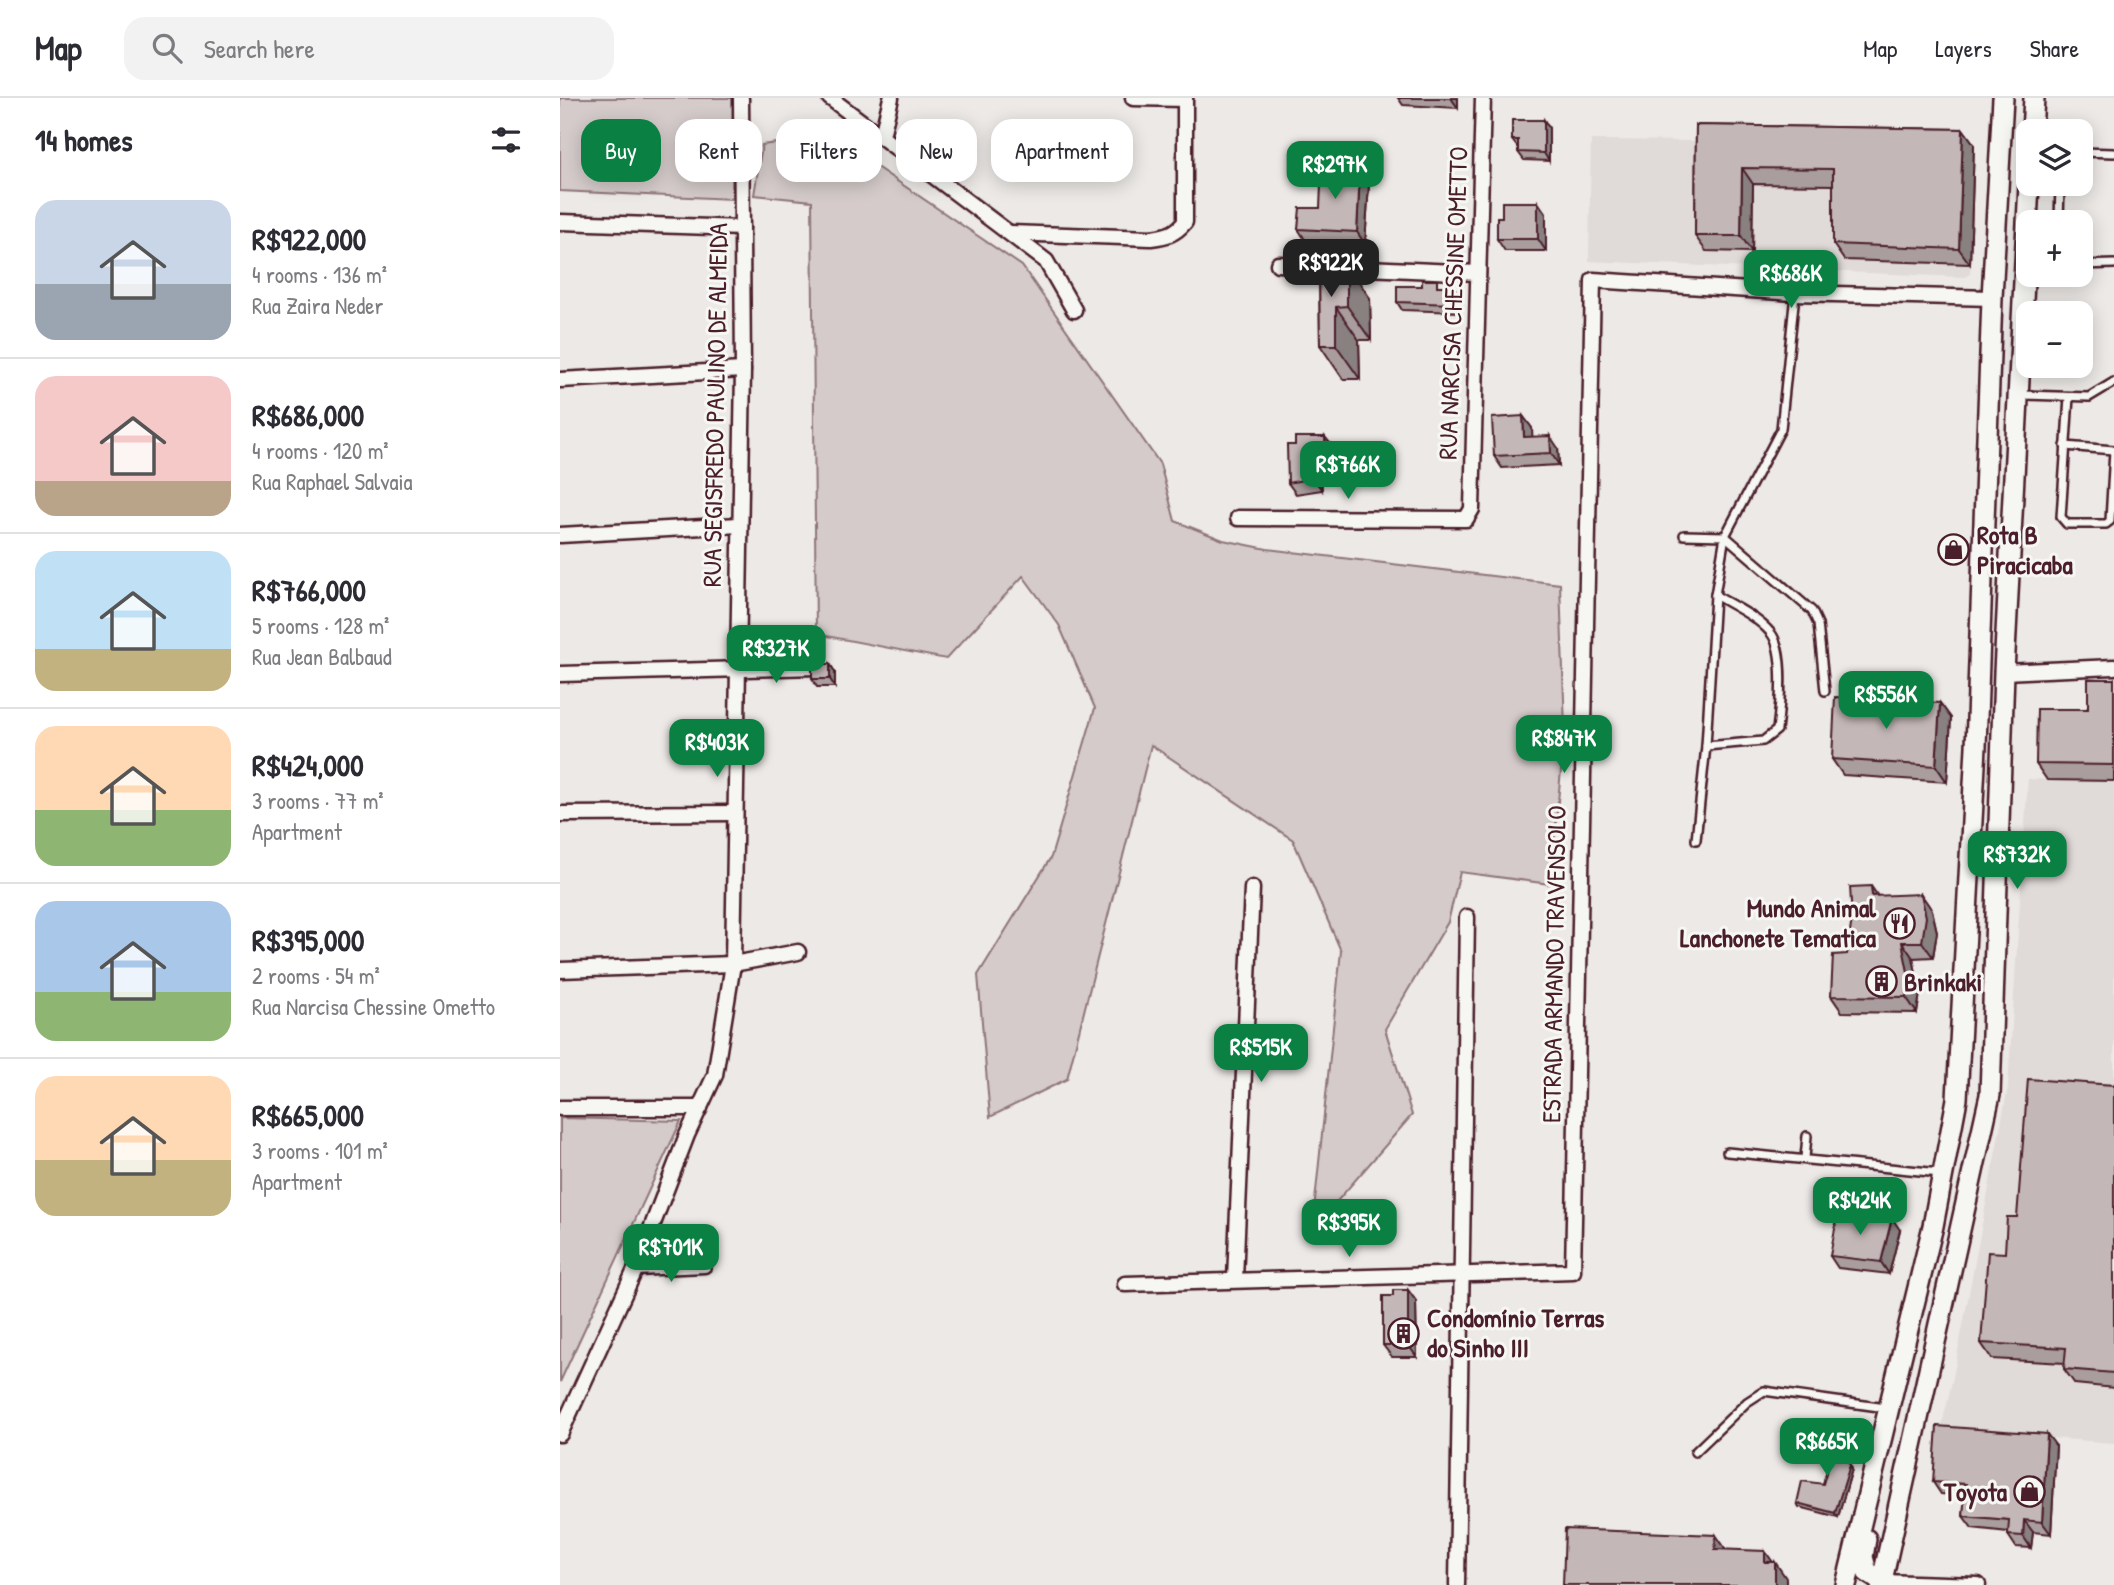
<!DOCTYPE html>
<meta charset="utf-8">
<style>
body{margin:0;font-family:"Patrick Hand",sans-serif;background:#f2f2f3;color:#2b2b33;height:100vh;display:flex;flex-direction:column;font-size:26px;white-space:nowrap}
*{box-sizing:border-box;margin:0}
p{font-size:23px;color:#7c7c81}
.icon{flex:none;width:38px;height:38px;fill:none;stroke:currentColor;stroke-width:2;stroke-linecap:round;stroke-linejoin:round}
.map{position:relative;flex:1;overflow:hidden}
.drawer{display:flex;flex-direction:column;background:#fff;width:560px}
.drawer>*{flex:none}
.banner{position:absolute;left:21px;top:21px;width:665px;height:63px;display:flex;gap:14px}
.tools{position:absolute;left:1456px;top:21px;display:grid;gap:14px}
.tools a{display:grid;place-items:center;width:77px;height:77px;border-radius:14px;background:#fff;box-shadow:0 4px 18px #0003;font-size:35px}
.price{position:absolute;translate:-50% -60px;padding:0 16px;border-radius:14px;background:#0b8043;color:#fff;font-size:23px;line-height:46px;filter:drop-shadow(0 2px 4px #0008)}
.price::after{content:'';position:absolute;left:50%;top:42px;width:21px;height:16px;margin-left:-10px;background:inherit;clip-path:polygon(0 0,100% 0,50% 100%)}
.price.on{background:#222;color:#fff}
ul{padding:0;list-style:none}
li{display:flex;align-items:center;gap:21px;height:175px;padding:0 35px}
li+li{border-top:2px solid #e1e1e2}
li span{display:grid;place-items:center;flex:none;width:196px;height:140px;border-radius:21px;color:#555}
li>.icon{margin-inline-start:auto}
span .icon{width:84px;height:84px;fill:#fffc;stroke-width:1}
li b{font-size:30px}
h2{display:flex;justify-content:space-between;align-items:center;height:84px;padding:0 35px;font-size:30px}
.tag{padding:0 24px;border-radius:21px;background:#fff;box-shadow:0 4px 18px #0003;font-size:24px;line-height:63px}
.tag.on{background:#0b8043;color:#fff}
header{display:flex;align-items:center;gap:42px;box-sizing:border-box;height:98px;padding:0 35px;background:#fff;border-bottom:2px solid #e1e1e2}
header strong{font-size:33px}
nav{display:flex;gap:38px;margin-inline-start:auto;font-size:24px}
.search{width:490px;height:63px;background:#f2f2f3;display:flex;align-items:center;gap:18px;box-sizing:border-box;padding:0 24px;border-radius:21px;color:#7c7c81;font-size:26px}
main{display:flex;flex:1;min-height:0}
.map>svg:first-child{display:block}
.built{fill:#e0dad8}
.green{fill:#d4cbca;stroke:#8f757a;stroke-width:2}
.lines{fill:none;stroke-linecap:round;stroke-linejoin:round}
.lane-casing{stroke:#4a1f2b;stroke-width:12}
.street-casing{stroke:#4a1f2b;stroke-width:19}
.secondary-casing{stroke:#4a1f2b;stroke-width:24}
.lane{stroke:#f6f6f2;stroke-width:7}
.street{stroke:#f6f6f2;stroke-width:14}
.secondary{stroke:#f6f6f2;stroke-width:19}
.wall{fill:#a99d9d;stroke:#4a1f2b;stroke-width:2}
.shaded-wall{fill:#898080;stroke:#4a1f2b;stroke-width:2}
.building{fill:#c4b7b7;stroke:#4a1f2b;stroke-width:2}
.labels{text-anchor:middle;stroke-width:6;stroke-linejoin:round;paint-order:stroke}
.street-label{font-size:26px;fill:#4a1f2b;stroke:#f6f6f2}
.poi-label{font-size:26px;font-weight:bold;fill:#4a1f2b;stroke:#f6f6f2;text-anchor:start}
</style>
<header>
<strong>Map</strong>
<div class="search"><svg class="icon" aria-label="search" viewBox="0 0 24 24"><circle cx="10" cy="10" r="6"/><path d="M15 15l6 6"/></svg>Search here</div>
<nav><a>Map</a><a>Layers</a><a>Share</a></nav>
</header>
<main>
<section class="drawer">
<h2>14 homes<svg class="icon" aria-label="filters" viewBox="0 0 24 24"><path d="M4 7h16M4 17h16"/><circle cx="9" cy="7" r="2"/><circle cx="15" cy="17" r="2"/></svg></h2>
<ul>
<li><span style="background:linear-gradient(#c9d6e8 60%,#9aa5b1 0)"><svg class="icon" aria-label="home" viewBox="0 0 24 24"><path d="M3 11l9-7 9 7M6 9v11h12V9"/></svg></span><div><b>R$922,000</b><p>4 rooms · 136 m²</p><p>Rua Zaira Neder</p></div></li>
<li><span style="background:linear-gradient(#f6c9c9 75%,#b9a48a 0)"><svg class="icon" aria-label="home" viewBox="0 0 24 24"><path d="M3 11l9-7 9 7M6 9v11h12V9"/></svg></span><div><b>R$686,000</b><p>4 rooms · 120 m²</p><p>Rua Raphael Salvaia</p></div></li>
<li><span style="background:linear-gradient(#bfe0f5 70%,#c2b280 0)"><svg class="icon" aria-label="home" viewBox="0 0 24 24"><path d="M3 11l9-7 9 7M6 9v11h12V9"/></svg></span><div><b>R$766,000</b><p>5 rooms · 128 m²</p><p>Rua Jean Balbaud</p></div></li>
<li><span style="background:linear-gradient(#ffd9b3 60%,#8fb573 0)"><svg class="icon" aria-label="home" viewBox="0 0 24 24"><path d="M3 11l9-7 9 7M6 9v11h12V9"/></svg></span><div><b>R$424,000</b><p>3 rooms · 77 m²</p><p>Apartment</p></div></li>
<li><span style="background:linear-gradient(#a9c7e8 65%,#8fb573 0)"><svg class="icon" aria-label="home" viewBox="0 0 24 24"><path d="M3 11l9-7 9 7M6 9v11h12V9"/></svg></span><div><b>R$395,000</b><p>2 rooms · 54 m²</p><p>Rua Narcisa Chessine Ometto</p></div></li>
<li><span style="background:linear-gradient(#ffd9b3 60%,#c2b280 0)"><svg class="icon" aria-label="home" viewBox="0 0 24 24"><path d="M3 11l9-7 9 7M6 9v11h12V9"/></svg></span><div><b>R$665,000</b><p>3 rooms · 101 m²</p><p>Apartment</p></div></li>
</ul>
</section>
<div class="map">
<svg width="1554" height="1487" viewBox="0 0 1554 1487">
<rect width="100%" height="100%" fill="#ece9e6"/>
<filter id="ink" filterUnits="userSpaceOnUse"><feTurbulence type="fractalNoise" baseFrequency=".0143" numOctaves="2"/><feDisplacementMap in="SourceGraphic" scale="14" xChannelSelector="R" yChannelSelector="G"/><feConvolveMatrix kernelMatrix="1 2 1 2 8 2 1 2 1" color-interpolation-filters="sRGB"/></filter>
<g filter="url(#ink)">
<g class="built">
<polygon points="1031,42 1414,46 1410,176 1404,179 1029,163"/>
<polygon points="1468,681 1554,684 1554,1345 1381,1331 1394,1275 1448,989"/>
</g>
<g class="green">
<polygon points="0,0 173,0 172,101 0,93"/>
<polygon points="271,38 462,168 600,366 615,423 663,442 707,451 1000,486 1005,631 990,786 900,774 888,824 825,931 852,1017 752,1132 781,853 733,742 591,647 507,981 430,1019 418,877 491,759 535,610 499,527 463,478 386,561 256,536 252,103 194,97 202,47"/>
<polygon points="0,1020 121,1023 0,1284"/>
</g>
<g class="lines">
<defs>
<g id="lane">
<polyline points="1521,54 1554,55"/>
<polyline points="1499,124 1500,86"/>
<polyline points="1521,167 1554,166"/>
<polyline points="1461,297 1529,299 1554,284"/>
<polyline points="1509,299 1501,419 1507,426 1546,426 1550,423 1554,352"/>
<polyline points="1505,348 1554,352"/>
<polyline points="1124,437 1165,438 1252,513 1258,526 1265,593"/>
<path d="M1146,648L1203,643L1217,632C1220,609 1226,551 1210,534C1196,518 1173,508 1155,497L1165,438L1221,331L1235,196"/>
<polyline points="1136,742 1146,648 1155,497"/>
<polyline points="1167,1054 1380,1075"/>
<polyline points="1245,1060 1247,1038"/>
<polyline points="1135,1354 1187,1304 1204,1293 1326,1310"/>
</g>
<g id="street">
<polyline points="270,0 486,163 514,212"/>
<polyline points="573,0 625,1"/>
<polyline points="322,38 331,0"/>
<polyline points="0,124 182,130"/>
<path d="M450,135L591,140C607,138 615,136 625,124V0"/>
<polyline points="718,166 918,175"/>
<polyline points="0,282 183,272"/>
<polyline points="678,420 906,421 912,411 923,0"/>
<polyline points="0,437 179,427"/>
<polyline points="1444,574 1554,569"/>
<polyline points="0,576 256,569"/>
<polyline points="0,716 174,715"/>
<polyline points="0,872 173,866 238,854"/>
<polyline points="0,1010 140,1010"/>
<polyline points="76,1170 144,1167"/>
<polyline points="675,1181 692,790"/>
<polyline points="565,1186 1013,1173 1033,182 1235,195 1432,200"/>
<polyline points="0,1336 76,1170 127,1037 155,977 173,866 183,272 181,0"/>
<polyline points="1322,1484 1418,1487"/>
<polyline points="897,1487 907,819"/>
</g>
<g id="secondary">
<polyline points="1472,33 1474,0"/>
<polyline points="1306,1441 1303,1459 1307,1474 1322,1484"/>
<polyline points="1286,1487 1373,1128 1397,1001 1416,649 1432,200 1443,0"/>
<polyline points="1321,1487 1430,997 1444,574 1469,86"/>
</g>
</defs>
<use href="#lane" class="lane-casing"/>
<use href="#street" class="street-casing"/>
<use href="#secondary" class="secondary-casing"/>
<use href="#lane" class="lane"/>
<use href="#street" class="street"/>
<use href="#secondary" class="secondary"/>
</g>
<g class="wall">
<polygon points="838,0 898,0 898,10 843,7"/>
<polygon points="984,22 989,30 989,63 964,62 958,54 958,50 952,42"/>
<polygon points="1136,27 1403,31 1414,46 1410,166 1284,162 1273,146 1273,87 1193,86 1192,154 1146,153 1135,138"/>
<polygon points="789,65 794,74 809,86 805,146 746,143 738,131 760,110"/>
<polygon points="986,116 986,153 945,153 937,141"/>
<polygon points="759,166 810,200 811,242 799,242 800,281 783,281 760,247"/>
<polygon points="880,188 899,196 899,214 842,212 837,204"/>
<polygon points="963,318 972,330 972,339 998,350 999,367 942,370 934,358"/>
<polygon points="774,350 775,380 761,381 762,392 736,396 728,385"/>
<polygon points="270,566 275,574 275,589 257,589 252,581"/>
<polygon points="1554,581 1554,683 1487,682 1476,666"/>
<polygon points="1380,605 1391,620 1387,684 1283,677 1272,661"/>
<polygon points="1318,798 1372,812 1377,834 1373,859 1353,860 1360,895 1357,915 1282,914 1271,898 1287,856"/>
<polygon points="1554,987 1554,1290 1515,1286 1504,1271 1505,1265 1432,1261 1421,1245 1445,1155"/>
<polygon points="1340,1132 1329,1176 1278,1170 1270,1158"/>
<polygon points="848,1192 856,1203 857,1259 832,1259 823,1247"/>
<polygon points="1277,1336 1292,1371 1278,1419 1239,1409 1237,1405 1263,1386"/>
<polygon points="1496,1348 1491,1436 1473,1434 1471,1450 1456,1449 1448,1437 1448,1434 1412,1430 1403,1418 1405,1398 1381,1396 1373,1384"/>
</g>
<g class="shaded-wall">
<polygon points="891,0 898,0 898,10"/>
<polygon points="984,22 989,30 989,63 984,55"/>
<polygon points="1403,31 1414,46 1410,166 1399,151"/>
<polygon points="789,65 797,77 788,73"/>
<polygon points="1182,70 1193,86 1192,154 1181,138"/>
<polygon points="800,74 809,86 805,146 797,134"/>
<polygon points="978,104 986,116 986,153 978,141"/>
<polygon points="787,166 810,200 811,242 787,208"/>
<polygon points="894,188 899,196 899,214 893,206"/>
<polygon points="776,209 799,242 800,281 776,247"/>
<polygon points="963,318 972,330 973,351 964,339"/>
<polygon points="990,338 998,350 999,367 991,355"/>
<polygon points="765,339 774,350 775,380 766,369"/>
<polygon points="753,369 761,381 762,392 753,380"/>
<polygon points="270,566 275,574 275,589 270,581"/>
<polygon points="1380,605 1391,620 1387,684 1376,668"/>
<polygon points="1311,788 1322,804 1312,798"/>
<polygon points="1361,796 1372,812 1377,834 1373,859 1362,844"/>
<polygon points="1342,844 1353,860 1360,895 1357,915 1346,899"/>
<polygon points="1332,1120 1340,1132 1329,1176 1321,1164"/>
<polygon points="848,1192 856,1203 857,1259 848,1247"/>
<polygon points="1274,1332 1292,1371 1278,1419 1275,1415"/>
<polygon points="1487,1336 1496,1348 1491,1436 1482,1424"/>
<polygon points="1464,1422 1473,1434 1471,1450 1463,1438"/>
<polygon points="1156,1437 1167,1453 1155,1451"/>
<polygon points="1205,1453 1215,1467 1215,1464 1226,1480 1226,1487 1215,1487 1205,1464"/>
</g>
<g class="building">
<polygon points="952,22 984,22 984,55 958,54 958,42 952,42"/>
<polygon points="1136,27 1403,31 1399,151 1273,146 1273,71 1182,70 1181,138 1135,138"/>
<polygon points="762,64 789,65 788,73 800,74 797,134 738,131 740,110 760,110"/>
<polygon points="942,104 978,104 978,141 937,141 937,119 942,119"/>
<polygon points="759,166 787,166 787,208 776,209 776,247 760,247"/>
<polygon points="862,182 877,182 877,188 894,188 893,206 837,204 837,188 862,188"/>
<polygon points="963,318 964,339 990,338 991,355 934,358 932,320"/>
<polygon points="735,339 765,339 766,369 753,369 753,380 728,385 727,347 735,347"/>
<polygon points="259,566 270,566 270,581 252,581 252,571"/>
<polygon points="1528,581 1554,581 1554,667 1476,666 1477,611 1528,611"/>
<polygon points="1275,599 1380,605 1376,668 1272,661"/>
<polygon points="1311,788 1312,798 1361,796 1366,819 1362,844 1342,844 1349,879 1346,899 1271,898 1273,857 1287,856 1292,820 1290,789"/>
<polygon points="1468,981 1554,987 1554,1275 1504,1271 1506,1250 1421,1245 1428,1154 1445,1155 1447,1119 1457,1119"/>
<polygon points="1278,1114 1332,1120 1321,1164 1270,1158"/>
<polygon points="833,1192 848,1192 848,1247 823,1247 823,1198 833,1198"/>
<polygon points="1377,1328 1487,1336 1482,1424 1464,1422 1463,1438 1448,1437 1449,1422 1403,1418 1406,1386 1373,1384"/>
<polygon points="1274,1332 1290,1367 1275,1415 1237,1405 1242,1383 1263,1386 1268,1368 1258,1342"/>
<polygon points="1005,1431 1156,1437 1155,1451 1205,1453 1205,1464 1215,1464 1215,1487 1003,1487"/>
</g>
</g>
<defs>
<symbol id="shop-ring" viewBox="-11 -11 22 22"><circle r="9.5" fill="#f6f6f2" stroke="#4a1f2b" stroke-width="1.5"/><path d="M-5-2.5h2.3a2.7 3.5 0 0 1 5.4 0H5L5.5 6h-11ZM-1.5-2.5h3a1.5 2.3 0 0 0-3 0Z" fill="#4a1f2b"/></symbol>
<symbol id="restaurant-ring" viewBox="-11 -11 22 22"><circle r="9.5" fill="#f6f6f2" stroke="#4a1f2b" stroke-width="1.5"/><path d="M-5-6h1v4h1v-4h1v4h1v-4h1v5L-1.5 .5V6h-2V.5L-5-1ZM5-6V6H3V1.5H1.5Q1.5-4 5-6Z" fill="#4a1f2b"/></symbol>
<symbol id="building-ring" viewBox="-11 -11 22 22"><circle r="9.5" fill="#f6f6f2" stroke="#4a1f2b" stroke-width="1.5"/><path d="M-4-6H4V6H1V3H-1V6H-4ZM-2.5-4.3h1.7v1.8h-1.7ZM.8-4.3h1.7v1.8H.8ZM-2.5-1h1.7V.8h-1.7ZM.8-1h1.7V.8H.8Z" fill="#4a1f2b"/></symbol>
</defs>
<g fill-rule="evenodd">
<use href="#shop-ring" x="1376" y="434" width="35" height="35"/>
<use href="#restaurant-ring" x="1322" y="808" width="35" height="35"/>
<use href="#building-ring" x="1304" y="866" width="35" height="35"/>
<use href="#building-ring" x="826" y="1218" width="35" height="35"/>
<use href="#shop-ring" x="1452" y="1376" width="35" height="35"/>
</g>
<g class="labels">
<g class="street-label">
<text transform="translate(893 205) rotate(-88)" y="9">RUA NARCISA CHESSINE OMETTO</text>
<text transform="translate(155 307) rotate(-89)" y="9">RUA SEGISFREDO PAULINO DE ALMEIDA</text>
<text transform="translate(994 866) rotate(-89)" y="9">ESTRADA ARMANDO TRAVENSOLO</text>
</g>
<g class="poi-label">
<text x="1417" y="446">Rota B<tspan x="1417" dy="30">Piracicaba</tspan></text>
<text x="1316" y="819" text-anchor="end">Mundo Animal<tspan x="1316" dy="30">Lanchonete Tematica</tspan></text>
<text x="1344" y="893">Brinkaki</text>
<text x="867" y="1229">Condomínio Terras<tspan x="867" dy="30">do Sinho III</tspan></text>
<text x="1447" y="1403" text-anchor="end">Toyota</text>
</g>
</g>
</svg>
<div class="tools">
<a><svg class="icon" aria-label="layers" viewBox="0 0 24 24"><path d="M12 4l9 5-9 5-9-5zM3 14l9 5 9-5"/></svg></a>
<a>+</a>
<a>−</a>
</div>
<b class="price" style="left:775px;top:103px">R$297K</b>
<b class="price on" style="left:771px;top:201px">R$922K</b>
<b class="price" style="left:1231px;top:212px">R$686K</b>
<b class="price" style="left:788px;top:403px">R$766K</b>
<b class="price" style="left:216px;top:587px">R$327K</b>
<b class="price" style="left:1326px;top:633px">R$556K</b>
<b class="price" style="left:1004px;top:677px">R$847K</b>
<b class="price" style="left:157px;top:681px">R$403K</b>
<b class="price" style="left:1457px;top:793px">R$732K</b>
<b class="price" style="left:701px;top:986px">R$515K</b>
<b class="price" style="left:1300px;top:1139px">R$424K</b>
<b class="price" style="left:789px;top:1161px">R$395K</b>
<b class="price" style="left:111px;top:1186px">R$701K</b>
<b class="price" style="left:1267px;top:1380px">R$665K</b>
<div class="banner">
<a class="tag on">Buy</a>
<a class="tag">Rent</a>
<a class="tag">Filters</a>
<a class="tag">New</a>
<a class="tag">Apartment</a>
</div>
</div>
</main>
